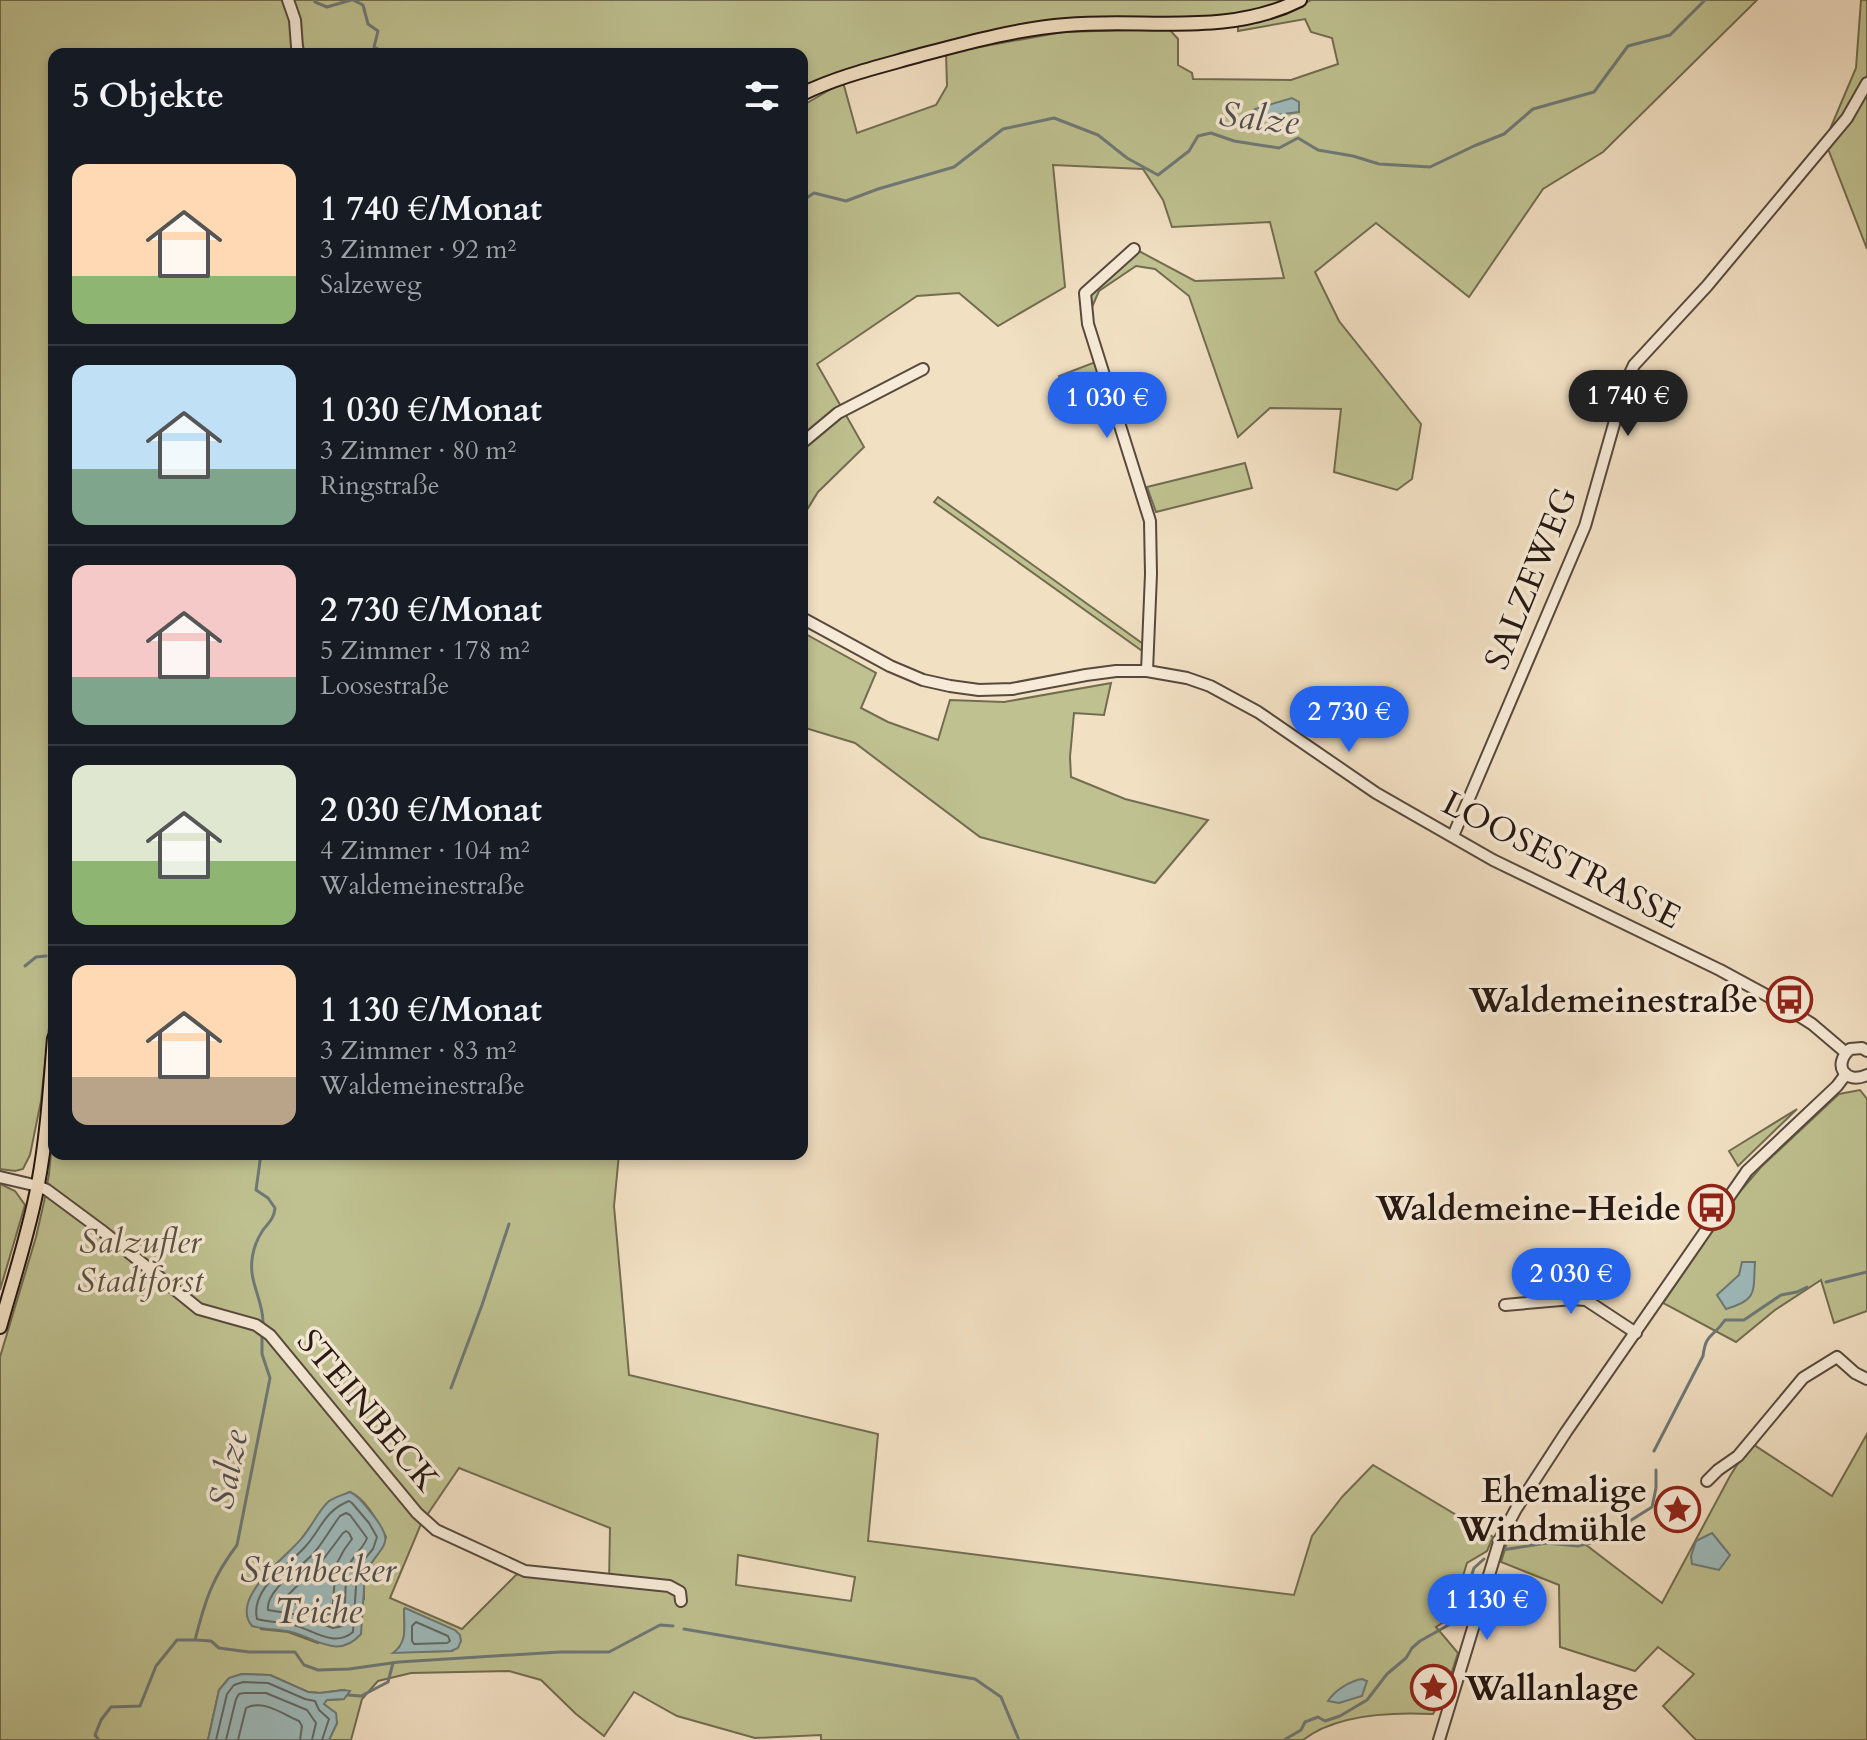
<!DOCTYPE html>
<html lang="de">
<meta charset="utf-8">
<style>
body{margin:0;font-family:Cardo,serif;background:#242831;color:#f1f3f6;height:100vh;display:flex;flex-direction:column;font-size:30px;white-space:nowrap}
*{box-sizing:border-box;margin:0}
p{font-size:26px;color:#9ea1a6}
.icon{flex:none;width:44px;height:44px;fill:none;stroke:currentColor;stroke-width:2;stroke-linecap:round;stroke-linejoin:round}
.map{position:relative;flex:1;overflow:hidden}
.panel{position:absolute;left:48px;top:48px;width:760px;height:1112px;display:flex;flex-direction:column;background:#171b24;border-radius:16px;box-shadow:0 4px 12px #0003}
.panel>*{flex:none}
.price{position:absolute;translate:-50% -68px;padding:0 18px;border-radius:28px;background:#2563eb;color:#fff;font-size:26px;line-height:52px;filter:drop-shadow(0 2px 4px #0008)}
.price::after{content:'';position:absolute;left:50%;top:48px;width:24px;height:18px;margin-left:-12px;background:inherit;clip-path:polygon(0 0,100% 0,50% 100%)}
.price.current{background:#222;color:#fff}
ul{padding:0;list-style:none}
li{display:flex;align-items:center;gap:24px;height:200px;padding:0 24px}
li+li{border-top:2px solid #363941}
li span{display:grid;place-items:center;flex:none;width:224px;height:160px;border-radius:16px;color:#555}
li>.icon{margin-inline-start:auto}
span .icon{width:96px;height:96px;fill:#fffc;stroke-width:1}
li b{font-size:34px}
h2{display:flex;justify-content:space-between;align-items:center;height:96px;padding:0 24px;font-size:34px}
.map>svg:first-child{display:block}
.green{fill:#bfc190;stroke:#726c51;stroke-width:2;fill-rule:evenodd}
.water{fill:#9ebbbc;stroke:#6e7978;stroke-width:2}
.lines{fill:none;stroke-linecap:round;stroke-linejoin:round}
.shore{stroke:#626967;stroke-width:2}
.stream{stroke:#6e7978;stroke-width:3}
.minor-casing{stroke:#58493e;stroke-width:14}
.major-casing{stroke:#251712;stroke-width:16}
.minor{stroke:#f7ebd8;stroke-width:10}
.major{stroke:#f2e0c3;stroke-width:12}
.labels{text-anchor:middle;stroke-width:7;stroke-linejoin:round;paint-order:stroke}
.street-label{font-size:34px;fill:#251712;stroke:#f7ebd8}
.poi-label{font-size:34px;font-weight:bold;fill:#251712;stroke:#f7ebd8;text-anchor:end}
.park-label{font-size:34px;font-style:italic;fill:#5b523e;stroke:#f7ebd8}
.water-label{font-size:36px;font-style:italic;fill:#4f504e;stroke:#f7ebd8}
</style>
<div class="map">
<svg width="1867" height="1740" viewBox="0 0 1867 1740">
<rect width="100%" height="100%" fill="#f2e0c3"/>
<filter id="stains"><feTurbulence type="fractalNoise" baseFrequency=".0025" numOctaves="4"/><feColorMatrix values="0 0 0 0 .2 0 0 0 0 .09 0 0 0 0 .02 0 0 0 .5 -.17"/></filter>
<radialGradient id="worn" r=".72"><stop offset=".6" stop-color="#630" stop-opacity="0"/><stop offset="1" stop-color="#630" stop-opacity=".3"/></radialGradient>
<g class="green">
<polygon points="0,0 1289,0 1249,13 962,39 843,71 802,90 802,54 54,54 54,981 41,1101 30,1155 23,1169 15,1171 0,1169"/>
<polygon points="1311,0 1757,0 1603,152 1543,189 1469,297 1376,223 1315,272 1339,321 1421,424 1412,479 1397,490 1334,472 1341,409 1270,408 1238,437 1189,296 1155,269 1136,266 1099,291 1089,314 1089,295 1137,250 1195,281 1284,278 1270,222 1172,227 1163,200 1143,169 1053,165 1065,287 998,326 959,293 917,296 817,364 864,447 818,492 802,518 802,106 843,82 857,133 936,105 947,86 946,53 1063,32 1169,29 1178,39 1178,65 1192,73 1193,79 1291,80 1338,64 1332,38 1311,32 1305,19 1238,31 1238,25 1295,8"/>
<polygon points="1861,0 1867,0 1867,249 1825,141 1856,68"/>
<polygon points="1098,361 1112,400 1074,416 1059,376"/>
<polygon points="1245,463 1252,488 1156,512 1147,487"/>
<polygon points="938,497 1146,646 1145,653 934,502"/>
<polygon points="802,632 876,673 861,708 888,722 938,740 950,700 1004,702 1111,683 1104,715 1074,713 1070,757 1071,777 1125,799 1208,820 1155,883 980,837 855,743 802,727"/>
<polygon points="1860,1090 1867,1099 1867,1311 1834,1323 1821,1280 1775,1310 1736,1342 1663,1303 1737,1195 1761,1167 1839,1094"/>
<polygon points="1797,1109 1738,1166 1729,1151"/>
<path d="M54,1121V1154H619L614,1206L629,1375L878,1434L868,1541L1294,1595L1312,1536L1342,1497L1373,1465L1493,1537L1487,1551L1467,1563L1450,1618L1436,1627L1458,1653L1445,1693L1433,1714C1392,1712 1336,1714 1303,1740H821V1735L755,1738L677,1716L634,1692L604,1736L576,1714L541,1680L509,1671L411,1673L378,1681L362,1699L351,1740H329L337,1723L323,1704L327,1700L344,1699V1690L320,1693L308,1692L270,1675L242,1674L229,1678L219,1690L208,1740H0V1357L36,1237L44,1202L49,1174ZM459,1468L610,1528L609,1583L518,1573L462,1629L390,1598L421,1524ZM350,1492C367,1500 377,1521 386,1537C383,1550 376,1555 369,1566C362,1576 364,1588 364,1599L318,1643L288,1632L261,1629L260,1580L300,1541L329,1501ZM738,1555L855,1577L851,1601L736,1585ZM404,1610L451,1651L395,1652C408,1642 404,1625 404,1610Z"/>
<polygon points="0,1184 15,1191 25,1205 0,1290"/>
<polygon points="1867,1434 1867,1740 1696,1740 1663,1706 1694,1674 1658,1647 1635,1671 1560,1647 1559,1585 1501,1562 1509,1536 1577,1538 1662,1603 1730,1476 1751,1443 1832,1496"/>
</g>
<g class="water">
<polygon points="1292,98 1299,102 1299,112 1260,117 1255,109"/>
<path d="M1742,1262H1755C1753,1292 1758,1300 1726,1309L1717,1295L1739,1275Z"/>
<path d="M350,1492C359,1496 363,1503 369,1510C400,1547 380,1543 365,1574L361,1634C338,1660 316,1638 291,1632C278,1629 265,1630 252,1626C229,1598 286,1558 301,1539C311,1528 317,1513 327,1503C333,1497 343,1495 350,1492Z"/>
<polygon points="1712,1533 1730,1555 1719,1570 1692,1564 1691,1556 1696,1541"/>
<path d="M405,1608L455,1630L460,1635L461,1641L458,1648L451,1651L393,1653C408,1642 404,1627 404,1610Z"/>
<polygon points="242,1674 270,1675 308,1692 320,1693 344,1690 350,1691 344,1699 327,1700 324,1704 336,1713 337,1723 329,1740 208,1740 219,1690 229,1678"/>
<path d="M1362,1679L1367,1681L1362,1696L1339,1703L1328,1701C1335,1690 1350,1681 1362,1679Z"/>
</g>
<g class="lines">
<g class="shore">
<path d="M349,1501L352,1503L369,1523L377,1537L373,1549L362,1562L357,1571L353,1632C333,1649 311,1628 290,1624C279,1622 268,1622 257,1619C250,1589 288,1566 305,1547C322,1528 324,1511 349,1501Z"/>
<path d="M346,1513L350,1515L367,1538C363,1549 353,1555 349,1566C343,1583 347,1607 343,1626L333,1628L293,1614L268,1610C265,1591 301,1567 314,1553C324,1541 331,1528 340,1516Z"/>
<path d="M346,1531L349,1533L352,1539L344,1550L336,1565L332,1614C323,1615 300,1604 288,1601V1595L322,1561L343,1533Z"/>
<polygon points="416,1622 448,1636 450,1641 447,1643 414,1644 412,1641 412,1626"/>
<polyline points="216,1740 227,1694 234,1685 243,1682 268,1683 305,1699 315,1701 319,1710 329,1719 322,1740"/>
<polyline points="226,1740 236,1699 239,1694 244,1693 266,1693 307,1710 316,1723 312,1740"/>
<path d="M238,1740L246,1708C262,1699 283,1714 299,1721L302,1726L300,1740"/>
</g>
<g class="stream">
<polyline points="314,0 315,2 327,7 351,0"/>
<polyline points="353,0 363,5 368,24 378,31 374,47 388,54"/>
<polyline points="802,201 814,193 846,201 878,189 954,167 1003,129 1054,118 1098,135 1127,158 1158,175 1189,151 1198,136 1211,133 1234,141 1279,148 1298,138 1318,150 1353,156 1379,164 1430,167 1474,146 1504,134 1533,109 1594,92 1628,46 1670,35 1705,0"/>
<polyline points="25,966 36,957 46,956"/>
<path d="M261,1154L256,1190L268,1198L275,1208C274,1219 269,1222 263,1230C257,1239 253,1250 252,1260C249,1283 264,1302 263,1324"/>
<polyline points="1826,1282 1867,1272"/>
<polyline points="451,1388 482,1305 509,1224"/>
<path d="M1654,1451L1703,1356C1706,1332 1713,1338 1725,1320H1744L1781,1295L1797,1292L1807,1287"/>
<polyline points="1502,1550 1547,1543 1578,1546 1598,1541 1652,1507 1656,1488 1656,1470"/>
<polyline points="684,1629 975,1679 1001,1697 1019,1740"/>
<polyline points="196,1640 211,1641 219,1648 249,1652 295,1652 304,1665 318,1670 349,1669 399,1662 560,1652 609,1652 660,1625 673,1626"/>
<polyline points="348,1695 361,1696 388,1682 393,1663"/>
<path d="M99,1740L95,1735L101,1720L111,1707L140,1706L156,1666L177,1640H195C205,1601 212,1578 237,1545L270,1378L262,1354V1332"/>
<polyline points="1284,1740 1301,1730 1305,1722 1318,1717 1325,1721 1340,1716 1367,1700 1387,1674 1406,1658 1412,1648 1420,1641 1454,1622 1457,1619 1474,1568 1484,1559"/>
</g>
<defs>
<g id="minor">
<polyline points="288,0 295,20 297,47 299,54"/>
<polyline points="1134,249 1085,293 1088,324 1150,521 1151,574 1147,671"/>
<polyline points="802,443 838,413 923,369"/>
<polyline points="802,618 890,666 923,680 950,686 979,690 1012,689 1086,675 1116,671 1147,671 1187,678 1210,686 1258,712 1376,793 1493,860 1720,970 1766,995 1812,1024 1845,1052"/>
<polyline points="1453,836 1585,526 1626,382 1634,365 1707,286 1847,118 1867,83"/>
<path d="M1867,1051L1862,1048L1850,1049C1832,1065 1845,1085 1867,1075"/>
<polyline points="0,1177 38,1186 47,1190 101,1230 199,1309 256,1325 270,1335 417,1513 436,1530 525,1571 669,1586 680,1592 681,1601"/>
<polyline points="1505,1305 1572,1299 1586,1300 1636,1333"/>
<polyline points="1707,1481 1718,1470 1738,1456 1803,1378 1837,1357 1855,1373 1867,1379"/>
<polyline points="1439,1740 1500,1539 1516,1509 1566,1432 1747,1171 1837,1086 1846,1074"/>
</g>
<g id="major">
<path d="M802,94C839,76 878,67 917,56C966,43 1016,29 1066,25C1145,18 1227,37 1300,0"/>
<path d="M0,1327C13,1280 29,1233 38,1184C47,1136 50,1087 54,1038"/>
</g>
</defs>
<use href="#minor" class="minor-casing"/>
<use href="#major" class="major-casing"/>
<use href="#minor" class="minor"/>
<use href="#major" class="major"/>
</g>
<defs>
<symbol id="bus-ring" viewBox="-11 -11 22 22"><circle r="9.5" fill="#f7ebd8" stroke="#8f2418" stroke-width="1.5"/><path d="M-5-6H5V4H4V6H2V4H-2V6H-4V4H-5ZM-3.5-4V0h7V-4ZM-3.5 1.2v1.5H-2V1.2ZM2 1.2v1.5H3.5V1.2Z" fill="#8f2418"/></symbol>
<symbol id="sight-ring" viewBox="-11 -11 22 22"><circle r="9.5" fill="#f7ebd8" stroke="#8f2418" stroke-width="1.5"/><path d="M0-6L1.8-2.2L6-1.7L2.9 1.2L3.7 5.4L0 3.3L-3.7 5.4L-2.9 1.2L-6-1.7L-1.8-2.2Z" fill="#8f2418"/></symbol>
</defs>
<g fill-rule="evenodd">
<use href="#bus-ring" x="1764" y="974" width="51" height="51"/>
<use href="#bus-ring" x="1686" y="1182" width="51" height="51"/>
<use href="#sight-ring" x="1652" y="1484" width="51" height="51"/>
<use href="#sight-ring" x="1408" y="1662" width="51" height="51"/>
</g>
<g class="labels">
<g class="street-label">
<text transform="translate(1530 578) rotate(-68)" y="12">SALZEWEG</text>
<text transform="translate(1562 859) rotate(27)" y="12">LOOSESTRASSE</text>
<text transform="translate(369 1410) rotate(50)" y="12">STEINBECK</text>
</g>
<g class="poi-label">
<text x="1758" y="1012">Waldemeinestraße</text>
<text x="1681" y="1220">Waldemeine-Heide</text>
<text x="1647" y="1502">Ehemalige<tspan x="1647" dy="39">Windmühle</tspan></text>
<text x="1465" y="1700" text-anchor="start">Wallanlage</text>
</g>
<g class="park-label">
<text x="140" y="1253">Salzufler<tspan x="140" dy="39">Stadtforst</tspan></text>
</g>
<g class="water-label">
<text transform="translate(1259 117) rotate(6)" y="13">Salze</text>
<text transform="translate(227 1469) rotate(-79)" y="13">Salze</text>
<text x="318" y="1582">Steinbecker<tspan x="318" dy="41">Teiche</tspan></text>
</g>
</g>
<rect width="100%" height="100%" filter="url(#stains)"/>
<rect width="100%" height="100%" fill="url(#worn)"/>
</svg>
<b class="price current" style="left:1628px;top:438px">1 740 €</b>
<b class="price" style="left:1107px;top:440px">1 030 €</b>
<b class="price" style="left:1349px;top:754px">2 730 €</b>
<b class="price" style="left:1571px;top:1316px">2 030 €</b>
<b class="price" style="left:1487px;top:1642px">1 130 €</b>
<section class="panel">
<h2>5 Objekte<svg class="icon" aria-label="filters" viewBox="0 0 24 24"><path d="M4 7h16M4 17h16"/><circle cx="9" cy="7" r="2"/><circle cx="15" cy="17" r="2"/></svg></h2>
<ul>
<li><span style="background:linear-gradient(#ffd9b3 70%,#8fb573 0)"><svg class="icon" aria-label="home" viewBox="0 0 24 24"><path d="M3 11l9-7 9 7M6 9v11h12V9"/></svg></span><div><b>1 740 €/Monat</b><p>3 Zimmer · 92 m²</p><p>Salzeweg</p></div></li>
<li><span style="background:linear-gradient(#bfe0f5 65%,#7fa58c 0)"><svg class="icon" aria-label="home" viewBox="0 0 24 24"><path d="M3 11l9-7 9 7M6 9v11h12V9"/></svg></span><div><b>1 030 €/Monat</b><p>3 Zimmer · 80 m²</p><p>Ringstraße</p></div></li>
<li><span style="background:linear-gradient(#f6c9c9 70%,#7fa58c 0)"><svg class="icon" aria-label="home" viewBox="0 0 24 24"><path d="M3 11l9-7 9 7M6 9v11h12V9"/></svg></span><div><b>2 730 €/Monat</b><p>5 Zimmer · 178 m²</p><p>Loosestraße</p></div></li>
<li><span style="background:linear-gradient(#dfe7d0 60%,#8fb573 0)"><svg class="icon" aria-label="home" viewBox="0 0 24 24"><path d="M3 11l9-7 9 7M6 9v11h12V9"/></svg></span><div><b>2 030 €/Monat</b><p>4 Zimmer · 104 m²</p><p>Waldemeinestraße</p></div></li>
<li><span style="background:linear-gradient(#ffd9b3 70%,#b9a48a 0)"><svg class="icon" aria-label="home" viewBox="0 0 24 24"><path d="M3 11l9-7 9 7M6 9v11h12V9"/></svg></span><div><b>1 130 €/Monat</b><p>3 Zimmer · 83 m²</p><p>Waldemeinestraße</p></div></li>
</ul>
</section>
</div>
